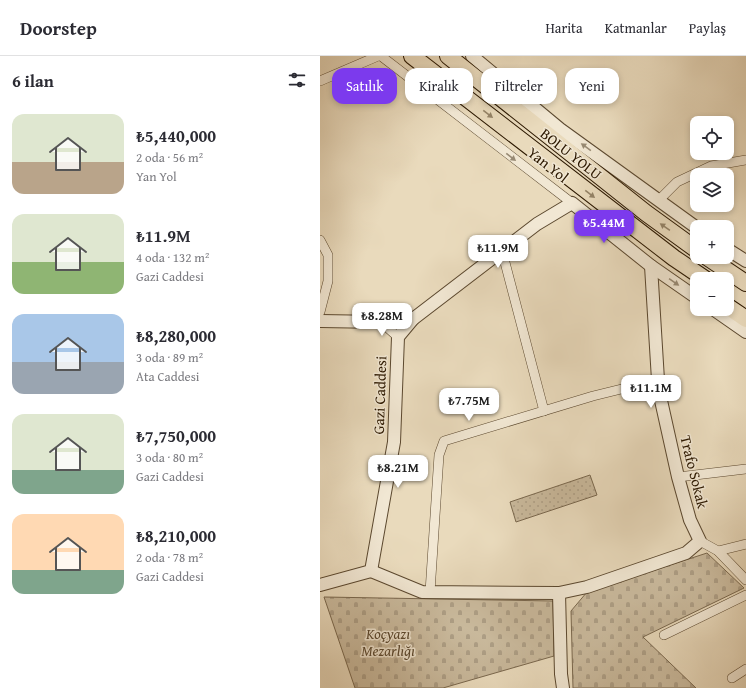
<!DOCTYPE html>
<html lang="tr">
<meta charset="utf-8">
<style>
body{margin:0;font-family:"Gentium Book Plus",serif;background:#f7f7f7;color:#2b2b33;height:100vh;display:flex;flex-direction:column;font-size:15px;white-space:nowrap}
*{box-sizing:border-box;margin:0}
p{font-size:13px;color:#7c7c81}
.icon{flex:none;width:22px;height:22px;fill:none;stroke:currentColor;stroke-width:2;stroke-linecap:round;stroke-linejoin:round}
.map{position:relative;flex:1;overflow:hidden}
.drawer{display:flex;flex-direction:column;background:#fff;width:320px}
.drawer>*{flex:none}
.banner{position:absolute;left:12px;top:12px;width:354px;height:36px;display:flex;gap:8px}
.buttons{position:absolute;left:370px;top:60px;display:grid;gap:8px}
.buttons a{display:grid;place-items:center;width:44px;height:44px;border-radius:8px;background:#fff;box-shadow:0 2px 6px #0003;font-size:20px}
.price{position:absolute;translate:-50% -34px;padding:0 9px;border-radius:8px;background:#fff;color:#222;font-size:13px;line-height:26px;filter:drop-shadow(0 1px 2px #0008)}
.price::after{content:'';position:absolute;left:50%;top:24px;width:12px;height:9px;margin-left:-6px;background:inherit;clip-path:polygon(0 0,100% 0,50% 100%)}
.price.active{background:#7c3aed;color:#fff}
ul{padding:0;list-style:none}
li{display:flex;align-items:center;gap:12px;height:100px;padding:0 12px}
li span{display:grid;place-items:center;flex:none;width:112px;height:80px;border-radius:12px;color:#555}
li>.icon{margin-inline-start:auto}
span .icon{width:48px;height:48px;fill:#fffc;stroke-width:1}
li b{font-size:17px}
h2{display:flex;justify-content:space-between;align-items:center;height:48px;padding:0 12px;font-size:17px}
.pill{padding:0 14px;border-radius:12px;background:#fff;box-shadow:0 2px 6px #0003;font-size:14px;line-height:36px}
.pill.active{background:#7c3aed;color:#fff}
header{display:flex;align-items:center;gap:24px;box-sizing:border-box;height:56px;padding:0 20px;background:#fff;border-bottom:1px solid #e1e1e2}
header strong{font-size:19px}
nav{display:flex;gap:22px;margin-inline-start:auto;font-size:14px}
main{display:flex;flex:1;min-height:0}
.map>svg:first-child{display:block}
.cemetery{fill:url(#cemetery-stones);stroke:#7a684e}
.park{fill:url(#park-dots);stroke:#7a684e}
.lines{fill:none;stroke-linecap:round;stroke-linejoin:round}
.minor-casing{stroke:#5b482f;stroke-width:10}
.tertiary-casing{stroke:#5b482f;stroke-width:14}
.trunk-casing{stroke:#2c1800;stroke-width:18}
.minor{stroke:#f1e7d3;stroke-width:9}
.tertiary{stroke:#f1e7d3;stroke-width:12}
.trunk{stroke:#e9dabc;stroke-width:16}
.oneway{fill:#948367}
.oneway2{fill:#988a74}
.labels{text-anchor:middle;stroke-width:3;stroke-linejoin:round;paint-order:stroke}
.street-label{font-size:15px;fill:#2c1800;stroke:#f1e7d3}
.park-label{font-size:15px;font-style:italic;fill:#5b482f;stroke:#f1e7d3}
</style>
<header>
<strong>Doorstep</strong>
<nav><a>Harita</a><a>Katmanlar</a><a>Paylaş</a></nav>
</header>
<main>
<section class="drawer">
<h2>6 ilan<svg class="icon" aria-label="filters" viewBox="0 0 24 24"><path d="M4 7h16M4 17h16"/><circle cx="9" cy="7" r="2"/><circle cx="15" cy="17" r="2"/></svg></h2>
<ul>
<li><span style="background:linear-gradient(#dfe7d0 60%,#b9a48a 0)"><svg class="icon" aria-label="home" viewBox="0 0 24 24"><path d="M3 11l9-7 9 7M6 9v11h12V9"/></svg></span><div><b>₺5,440,000</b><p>2 oda · 56 m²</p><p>Yan Yol</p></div></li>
<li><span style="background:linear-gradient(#dfe7d0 60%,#8fb573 0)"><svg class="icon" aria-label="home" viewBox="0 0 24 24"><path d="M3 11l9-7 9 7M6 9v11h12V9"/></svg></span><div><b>₺11.9M</b><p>4 oda · 132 m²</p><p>Gazi Caddesi</p></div></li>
<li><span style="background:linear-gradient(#a9c7e8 60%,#9aa5b1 0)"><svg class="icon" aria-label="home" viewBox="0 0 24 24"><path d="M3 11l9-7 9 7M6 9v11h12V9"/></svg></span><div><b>₺8,280,000</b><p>3 oda · 89 m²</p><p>Ata Caddesi</p></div></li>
<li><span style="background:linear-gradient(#dfe7d0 70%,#7fa58c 0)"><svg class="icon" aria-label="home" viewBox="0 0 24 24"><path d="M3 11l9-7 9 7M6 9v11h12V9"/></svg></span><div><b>₺7,750,000</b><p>3 oda · 80 m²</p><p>Gazi Caddesi</p></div></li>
<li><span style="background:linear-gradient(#ffd9b3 70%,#7fa58c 0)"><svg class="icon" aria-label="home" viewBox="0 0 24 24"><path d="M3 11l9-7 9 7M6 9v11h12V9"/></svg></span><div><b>₺8,210,000</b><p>2 oda · 78 m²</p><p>Gazi Caddesi</p></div></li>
</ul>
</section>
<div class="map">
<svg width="426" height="632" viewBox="0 0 426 632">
<defs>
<pattern id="cemetery-stones" width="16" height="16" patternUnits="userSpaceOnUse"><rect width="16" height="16" fill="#c9b99c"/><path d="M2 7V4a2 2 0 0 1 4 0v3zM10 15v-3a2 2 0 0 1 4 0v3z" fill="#ad9e85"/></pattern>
<pattern id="park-dots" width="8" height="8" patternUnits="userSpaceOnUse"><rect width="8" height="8" fill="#c9b99c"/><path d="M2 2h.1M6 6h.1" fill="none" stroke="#ad9e85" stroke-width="1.8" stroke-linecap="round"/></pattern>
</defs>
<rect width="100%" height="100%" fill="#e9dabc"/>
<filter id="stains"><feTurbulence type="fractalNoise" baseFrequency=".005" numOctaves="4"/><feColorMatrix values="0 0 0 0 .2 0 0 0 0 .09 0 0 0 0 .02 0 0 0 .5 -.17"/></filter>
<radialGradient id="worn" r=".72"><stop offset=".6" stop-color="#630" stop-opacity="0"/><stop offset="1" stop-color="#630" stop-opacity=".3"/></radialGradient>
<g class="cemetery">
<polygon points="387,497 424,532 323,581 376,632 253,632 251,555 267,536"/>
<polygon points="4,541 233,545 234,600 123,632 35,632"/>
</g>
<polygon class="park" points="270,419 277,439 196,466 190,446"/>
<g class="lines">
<defs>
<g id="minor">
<polyline points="61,0 252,147"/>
<polyline points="0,25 58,0"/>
<polyline points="339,144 357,126 391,110 426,104"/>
<polyline points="0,184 8,199 8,225 0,256"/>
<polyline points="182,195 224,355"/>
<polyline points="61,266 78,281"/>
<polyline points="358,421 426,413"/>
<polyline points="380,485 398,495 426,524"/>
<polyline points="398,495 426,488"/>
<polyline points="110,536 119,399 124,385 273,340 338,324"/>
<polyline points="344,579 426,539"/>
<polyline points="412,622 426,613"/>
</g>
<g id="tertiary">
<polyline points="152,0 240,73 377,172"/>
<polyline points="407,193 426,205"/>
<polyline points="393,253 426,276"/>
<polyline points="0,265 61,266 93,263"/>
<polyline points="51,515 102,536 239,537 267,531 366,497 380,485 370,464 358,421 340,340 338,324 331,210"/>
<polyline points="0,529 51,515 74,386 78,281 93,263 217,168 252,147 331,210 377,242"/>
<polyline points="239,537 241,618 243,632"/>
</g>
<g id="trunk">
<polyline points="92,0 354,202 385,223"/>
<polyline points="128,0 326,157 377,194"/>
<polyline points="387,201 426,227"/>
<polyline points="407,250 426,263"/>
</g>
</defs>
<use href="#minor" class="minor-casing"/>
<use href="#tertiary" class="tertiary-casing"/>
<use href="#trunk" class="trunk-casing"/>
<use href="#minor" class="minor"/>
<use href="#tertiary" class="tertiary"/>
<use href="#trunk" class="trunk"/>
</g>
<defs><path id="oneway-solid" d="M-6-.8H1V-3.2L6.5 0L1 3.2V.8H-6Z"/></defs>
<g class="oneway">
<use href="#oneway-solid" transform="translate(168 58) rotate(38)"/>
<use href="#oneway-solid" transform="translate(270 138) rotate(38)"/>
<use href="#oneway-solid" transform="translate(345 171) rotate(-145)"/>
</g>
<g class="oneway2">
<use href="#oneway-solid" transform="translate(266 91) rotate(-144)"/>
<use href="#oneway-solid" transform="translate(191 101) rotate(38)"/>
<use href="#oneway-solid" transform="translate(354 226) rotate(35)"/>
</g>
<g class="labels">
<g class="street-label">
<text transform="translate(251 98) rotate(38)" y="5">BOLU YOLU</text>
<text transform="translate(228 109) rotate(38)" y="5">Yan Yol</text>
<text transform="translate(60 339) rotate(-88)" y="5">Gazi Caddesi</text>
<text transform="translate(374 416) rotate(76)" y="5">Trafo Sokak</text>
</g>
<g class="park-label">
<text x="68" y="583">Koçyazı<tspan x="68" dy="17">Mezarlığı</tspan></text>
</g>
</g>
<rect width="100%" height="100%" filter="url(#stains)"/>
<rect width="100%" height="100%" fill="url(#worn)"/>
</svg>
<div class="buttons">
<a><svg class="icon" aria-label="locate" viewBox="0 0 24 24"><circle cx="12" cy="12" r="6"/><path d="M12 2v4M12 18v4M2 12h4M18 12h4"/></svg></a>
<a><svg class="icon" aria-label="layers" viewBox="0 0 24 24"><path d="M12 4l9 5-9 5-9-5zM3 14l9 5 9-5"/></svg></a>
<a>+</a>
<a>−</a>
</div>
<b class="price active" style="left:284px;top:188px">₺5.44M</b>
<b class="price" style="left:178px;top:213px">₺11.9M</b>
<b class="price" style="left:62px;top:281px">₺8.28M</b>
<b class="price" style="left:331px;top:353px">₺11.1M</b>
<b class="price" style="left:149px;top:366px">₺7.75M</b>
<b class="price" style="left:78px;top:433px">₺8.21M</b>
<div class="banner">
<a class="pill active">Satılık</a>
<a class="pill">Kiralık</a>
<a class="pill">Filtreler</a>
<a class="pill">Yeni</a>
</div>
</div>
</main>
